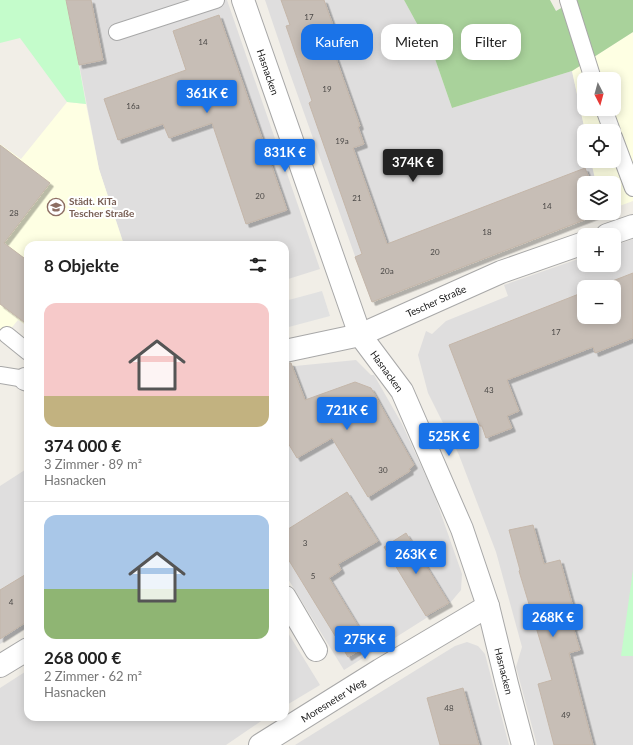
<!DOCTYPE html>
<html lang="de">
<meta charset="utf-8">
<style>
body{margin:0;font-family:Lato,sans-serif;background:#f2f2f2;color:#222;height:100vh;display:flex;flex-direction:column;font-size:15px;white-space:nowrap}
*{box-sizing:border-box;margin:0}
p{font-size:13px;color:#767676}
.icon{flex:none;width:22px;height:22px;fill:none;stroke:currentColor;stroke-width:2;stroke-linecap:round;stroke-linejoin:round}
.map{position:relative;flex:1;overflow:hidden}
.panel{position:absolute;left:24px;top:241px;width:265px;height:480px;display:flex;flex-direction:column;background:#fff;border-radius:12px;box-shadow:0 2px 10px #0003}
.panel>*{flex:none}
.top-card{position:absolute;left:301px;top:24px;width:272px;height:36px;display:flex;gap:8px}
.needle{width:26px;rotate:174deg}
.tools{position:absolute;left:577px;top:72px;display:grid;gap:8px}
.tools a{display:grid;place-items:center;width:44px;height:44px;border-radius:8px;background:#fff;box-shadow:0 2px 10px #0003;font-size:20px}
.price{position:absolute;translate:-50% -34px;padding:0 9px;border-radius:4px;background:#1a73e8;color:#fff;font-size:13px;line-height:26px;filter:drop-shadow(0 1px 2px #0008)}
.price::after{content:'';position:absolute;left:50%;top:24px;width:12px;height:9px;margin-left:-6px;background:inherit;clip-path:polygon(0 0,100% 0,50% 100%)}
.price.current{background:#222;color:#fff}
ul{padding:0;list-style:none}
li{display:grid;align-content:center;gap:8px;height:212px;padding:0 20px}
li+li{border-top:1px solid #e0e0e0}
li span{display:grid;place-items:center;height:124px;border-radius:12px;color:#555}
li>.icon{margin-inline-start:auto}
span .icon{width:72px;height:72px;fill:#fffc;stroke-width:1}
li b{font-size:17px}
h2{display:flex;justify-content:space-between;align-items:center;height:48px;padding:0 20px;font-size:17px}
.chip{padding:0 14px;border-radius:12px;background:#fff;box-shadow:0 2px 10px #0003;font-size:14px;line-height:36px}
.chip.current{background:#1a73e8;color:#fff}
.map>svg:first-child{display:block}
.residential{fill:#dfdede;fill-rule:evenodd}
.education{fill:#feffe3;fill-rule:evenodd}
.forest{fill:#a9d29b}
.park{fill:#c4fccb}
.parking{fill:#e1e1e1}
.building{fill:#c7beb6;stroke:#c4b6a9;filter:url(#shadow)}
.lines{fill:none;stroke-linecap:round;stroke-linejoin:round}
.service-casing{stroke:#a8a8a8;stroke-width:18}
.minor-casing{stroke:#a8a8a8;stroke-width:24}
.service{stroke:#fff;stroke-width:16}
.minor{stroke:#fff;stroke-width:22}
.labels{text-anchor:middle;stroke-width:4;stroke-linejoin:round;paint-order:stroke}
.number-label{font-size:8px;fill:#4a4846}
.street-label{font-size:10px;fill:#212121;stroke:#fff}
.education-label{font-size:10px;font-weight:bold;fill:#785e54;stroke:#fff;text-anchor:start}
</style>
<div class="map">
<svg width="633" height="745" viewBox="0 0 633 745">
<defs>
<filter id="shadow"><feDropShadow dx="3.5" dy="3.5" stdDeviation="0" flood-color="#0004"/></filter>
</defs>
<rect width="100%" height="100%" fill="#f1eee7"/>
<g class="residential">
<polygon points="67,0 227,0 320,269 285,280 285,245 124,245 99,169"/>
<polygon points="265,0 404,0 433,53 452,108 572,71 585,131 584,161 591,161 596,183 584,183 584,213 601,213 371,301 288,68"/>
<path d="M633,239V745H537L516,667L522,647L496,552L459,455L428,393L418,355L426,331L432,334L446,321L508,296L504,285L584,257V265H614V246ZM584,287H614V317H584Z"/>
<polygon points="356,360 371,375 374,375 402,424 434,494 462,574 461,590 450,603 344,670 285,574 285,367"/>
<polygon points="28,468 28,627 0,644 0,486"/>
<polygon points="285,628 320,685 285,706"/>
<polygon points="467,642 478,646 485,654 509,745 295,745 455,646"/>
<polygon points="28,670 28,717 267,717 226,745 0,745 0,688"/>
</g>
<g class="education">
<path d="M633,32V201L614,208V183H596L591,161H614V131H585L572,71ZM584,79H614V109H584Z"/>
<polygon points="67,102 86,104 99,169 124,245 28,245 28,327 18,320 0,342 0,144 21,159"/>
</g>
<polygon class="forest" points="404,0 550,0 556,11 575,0 633,0 633,32 572,71 452,108 433,53"/>
<g class="park">
<polygon points="0,0 67,0 86,104 67,102 20,38 0,43"/>
<polygon points="633,570 633,656 621,656"/>
</g>
<polygon class="parking" points="322,291 330,316 285,328 285,301"/>
<g class="building">
<polygon points="66,0 91,0 103,60 79,65"/>
<polygon points="281,0 324,0 335,31 327,33 360,126 358,127 364,144 353,148 387,244 585,168 591,183 584,183 584,213 602,213 372,302 355,257 362,254 309,103 312,101 286,26 290,25"/>
<polygon points="219,15 287,210 246,224 212,123 169,138 163,124 118,140 104,99 186,70 173,31"/>
<polygon points="0,145 50,183 4,243 28,261 28,325 0,304"/>
<polygon points="633,273 633,338 595,353 593,347 507,380 519,411 507,416 512,428 486,438 482,426 480,426 449,345 584,292 584,317 614,317 614,287 597,287"/>
<polygon points="285,363 291,363 305,400 355,382 371,388 414,465 409,469 410,471 368,497 332,438 297,458 285,438"/>
<polygon points="347,492 378,541 338,564 341,570 329,578 369,644 348,657 285,554 285,531"/>
<polygon points="533,525 544,564 560,560 578,625 573,627 580,650 569,653 593,745 554,745 538,684 552,680 519,571 520,570 509,530"/>
<polygon points="406,533 449,603 426,616 384,547"/>
<polygon points="28,573 28,621 0,639 0,590"/>
<polygon points="463,688 479,745 440,745 427,698"/>
</g>
<g class="lines">
<defs>
<g id="service">
<polyline points="568,0 593,79"/>
<polyline points="117,32 216,0"/>
<polyline points="604,109 612,131"/>
<polyline points="614,137 633,188"/>
<polyline points="7,335 28,352"/>
<polyline points="0,375 25,379"/>
</g>
<g id="minor">
<polyline points="243,0 360,335 402,391 462,529 488,606 507,684 523,745"/>
<polyline points="607,235 633,226"/>
<polyline points="285,351 360,335 501,272 584,243"/>
<polyline points="25,379 28,380"/>
<polyline points="285,597 316,650"/>
<polyline points="0,666 28,649"/>
<polyline points="260,745 380,670 488,606"/>
</g>
</defs>
<use href="#service" class="service-casing"/>
<use href="#minor" class="minor-casing"/>
<use href="#service" class="service"/>
<use href="#minor" class="minor"/>
</g>
<defs>
<symbol id="school-ring" viewBox="-11 -11 22 22"><circle r="9.5" fill="#fff" stroke="#8d6e63" stroke-width="1.5"/><path d="M0-5L7-2L0 1L-7-2ZM-4 1L0 2.5L4 1V4Q0 6-4 4Z" fill="#8d6e63"/></symbol>
</defs>
<g fill-rule="evenodd">
<use href="#school-ring" x="46" y="197" width="20" height="20"/>
</g>
<g class="labels">
<g class="number-label">
<text x="309" y="20">17</text>
<text x="203" y="45">14</text>
<text x="327" y="92">19</text>
<text x="133" y="109">16a</text>
<text x="342" y="144">19a</text>
<text x="260" y="199">20</text>
<text x="357" y="201">21</text>
<text x="547" y="209">14</text>
<text x="14" y="216">28</text>
<text x="487" y="235">18</text>
<text x="435" y="255">20</text>
<text x="387" y="274">20a</text>
<text x="556" y="335">17</text>
<text x="489" y="393">43</text>
<text x="383" y="473">30</text>
<text x="305" y="546">3</text>
<text x="313" y="579">5</text>
<text x="11" y="605">4</text>
<text x="449" y="711">48</text>
<text x="566" y="718">49</text>
</g>
<g class="street-label">
<text transform="translate(268 72) rotate(71)" y="4">Hasnacken</text>
<text transform="translate(436 301) rotate(-24)" y="4">Tescher Straße</text>
<text transform="translate(387 371) rotate(54)" y="4">Hasnacken</text>
<text transform="translate(504 671) rotate(76)" y="4">Hasnacken</text>
<text transform="translate(333 700) rotate(-32)" y="4">Moresneter Weg</text>
</g>
<g class="education-label">
<text x="69" y="205">Städt. KiTa<tspan x="69" dy="12">Tescher Straße</tspan></text>
</g>
</g>
</svg>
<div class="tools">
<a><svg class="needle" viewBox="-14 -14 28 28"><path d="M0-13l5 13h-10z" fill="#e53935"/><path d="M0 13l5-13h-10z" fill="#767676"/></svg></a>
<a><svg class="icon" aria-label="locate" viewBox="0 0 24 24"><circle cx="12" cy="12" r="6"/><path d="M12 2v4M12 18v4M2 12h4M18 12h4"/></svg></a>
<a><svg class="icon" aria-label="layers" viewBox="0 0 24 24"><path d="M12 4l9 5-9 5-9-5zM3 14l9 5 9-5"/></svg></a>
<a>+</a>
<a>−</a>
</div>
<b class="price" style="left:207px;top:114px">361K €</b>
<b class="price" style="left:285px;top:173px">831K €</b>
<b class="price current" style="left:413px;top:183px">374K €</b>
<b class="price" style="left:347px;top:431px">721K €</b>
<b class="price" style="left:449px;top:457px">525K €</b>
<b class="price" style="left:416px;top:575px">263K €</b>
<b class="price" style="left:553px;top:638px">268K €</b>
<b class="price" style="left:365px;top:660px">275K €</b>
<div class="top-card">
<a class="chip current">Kaufen</a>
<a class="chip">Mieten</a>
<a class="chip">Filter</a>
</div>
<section class="panel">
<h2>8 Objekte<svg class="icon" aria-label="filters" viewBox="0 0 24 24"><path d="M4 7h16M4 17h16"/><circle cx="9" cy="7" r="2"/><circle cx="15" cy="17" r="2"/></svg></h2>
<ul>
<li><span style="background:linear-gradient(#f6c9c9 75%,#c2b280 0)"><svg class="icon" aria-label="home" viewBox="0 0 24 24"><path d="M3 11l9-7 9 7M6 9v11h12V9"/></svg></span><div><b>374 000 €</b><p>3 Zimmer · 89 m²</p><p>Hasnacken</p></div></li>
<li><span style="background:linear-gradient(#a9c7e8 60%,#8fb573 0)"><svg class="icon" aria-label="home" viewBox="0 0 24 24"><path d="M3 11l9-7 9 7M6 9v11h12V9"/></svg></span><div><b>268 000 €</b><p>2 Zimmer · 62 m²</p><p>Hasnacken</p></div></li>
</ul>
</section>
</div>
